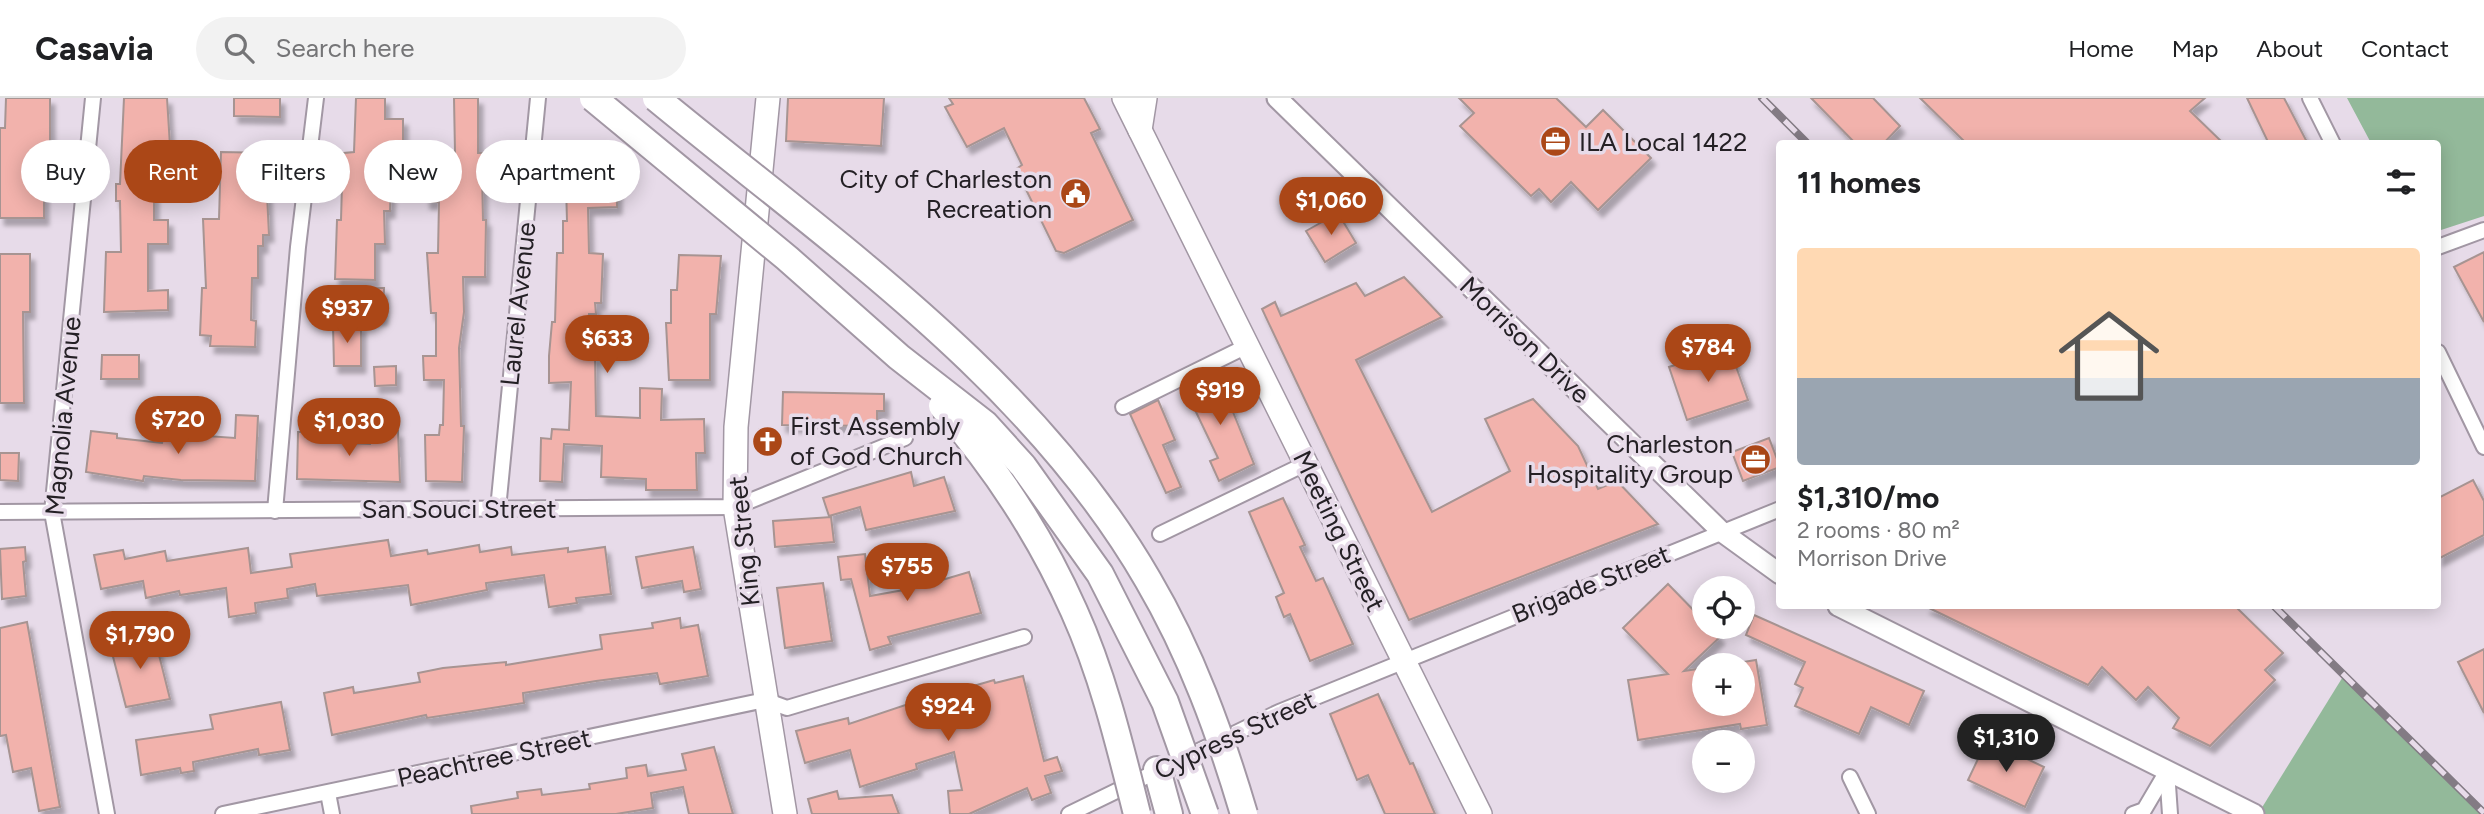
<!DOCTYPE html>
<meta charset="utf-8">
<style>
body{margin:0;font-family:Figtree,sans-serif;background:#f2f2f2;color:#202124;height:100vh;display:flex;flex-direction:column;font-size:26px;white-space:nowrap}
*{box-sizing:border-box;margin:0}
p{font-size:23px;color:#757577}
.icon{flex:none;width:38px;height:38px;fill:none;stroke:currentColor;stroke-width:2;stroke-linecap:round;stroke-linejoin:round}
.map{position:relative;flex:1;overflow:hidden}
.side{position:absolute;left:1776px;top:42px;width:665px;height:469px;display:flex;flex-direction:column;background:#fff;border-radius:7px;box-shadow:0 4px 18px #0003}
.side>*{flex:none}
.guide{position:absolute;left:21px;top:42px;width:665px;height:63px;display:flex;gap:14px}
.buttons{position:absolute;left:1692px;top:478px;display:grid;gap:14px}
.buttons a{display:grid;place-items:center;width:63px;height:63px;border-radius:50%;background:#fff;box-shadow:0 4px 18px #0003;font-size:35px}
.price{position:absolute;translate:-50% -60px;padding:0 16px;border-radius:24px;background:#ab4717;color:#fff;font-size:23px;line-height:46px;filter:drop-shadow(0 2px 4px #0008)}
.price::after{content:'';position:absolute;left:50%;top:42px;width:21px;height:16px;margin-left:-10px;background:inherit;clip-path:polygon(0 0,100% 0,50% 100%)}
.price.active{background:#222;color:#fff}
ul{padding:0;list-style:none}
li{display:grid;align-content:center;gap:14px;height:371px;padding:0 21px}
li span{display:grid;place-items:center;height:217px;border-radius:7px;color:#555}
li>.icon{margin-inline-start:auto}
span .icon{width:126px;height:126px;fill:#fffc;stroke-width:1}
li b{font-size:30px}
h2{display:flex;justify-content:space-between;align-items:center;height:84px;padding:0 21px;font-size:30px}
.chip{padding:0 24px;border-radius:32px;background:#fff;box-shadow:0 4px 18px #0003;font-size:24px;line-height:63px}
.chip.active{background:#ab4717;color:#fff}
header{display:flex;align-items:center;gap:42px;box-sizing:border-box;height:98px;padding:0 35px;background:#fff;border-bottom:2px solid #e0e0e0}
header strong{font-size:33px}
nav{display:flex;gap:38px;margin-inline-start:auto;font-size:24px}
.search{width:490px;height:63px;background:#f2f2f2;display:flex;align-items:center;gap:18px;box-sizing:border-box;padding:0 24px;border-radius:38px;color:#757577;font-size:26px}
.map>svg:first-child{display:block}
.green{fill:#93b99a}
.building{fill:#f2b2ac;stroke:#a79492;stroke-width:2;filter:url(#shadow)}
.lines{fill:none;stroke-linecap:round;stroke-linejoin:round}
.minor-casing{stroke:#a297a4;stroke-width:18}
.secondary-casing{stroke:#a297a4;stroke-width:23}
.primary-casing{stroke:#a297a4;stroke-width:26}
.motorway-casing{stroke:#a297a4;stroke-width:30}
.minor{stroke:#fff;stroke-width:14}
.secondary{stroke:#fff;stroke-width:19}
.primary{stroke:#fff;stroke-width:23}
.motorway{stroke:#fff;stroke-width:26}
.rail-casing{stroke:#837b84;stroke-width:8}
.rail{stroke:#e7dbe9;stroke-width:5;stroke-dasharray:16;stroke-linecap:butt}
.motorway-bridge-casing{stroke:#a297a4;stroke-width:30;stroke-linecap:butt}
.motorway-bridge{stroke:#fff;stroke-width:26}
.labels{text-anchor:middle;stroke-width:7;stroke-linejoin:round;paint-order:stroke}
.poi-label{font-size:26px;fill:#242025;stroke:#e7dbe9;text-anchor:start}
.street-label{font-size:26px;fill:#242025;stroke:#e7dbe9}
</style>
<header>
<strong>Casavia</strong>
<div class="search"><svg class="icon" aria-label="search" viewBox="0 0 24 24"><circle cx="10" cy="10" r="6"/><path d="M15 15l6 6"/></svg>Search here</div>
<nav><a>Home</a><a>Map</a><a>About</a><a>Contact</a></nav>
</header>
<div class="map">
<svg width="2484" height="716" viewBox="0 0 2484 716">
<defs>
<filter id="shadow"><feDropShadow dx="4.5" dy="7" stdDeviation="2" flood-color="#0004"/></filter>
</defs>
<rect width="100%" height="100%" fill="#e7dbe9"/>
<g class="green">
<polygon points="2347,0 2484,0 2484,118 2438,133 2438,46 2371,45"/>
<polygon points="2344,577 2484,715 2484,716 2258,716"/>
</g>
<g class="building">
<polygon points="6,0 50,0 50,47 47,47 47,77 44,77 44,120 0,120 0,30 5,30"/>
<polygon points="124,0 167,0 170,48 165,47 164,77 154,77 154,122 168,122 168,146 148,146 148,193 168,192 168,212 104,214 106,154 121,154 120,103 116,103 116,86 120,86"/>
<polygon points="234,0 280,0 280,19 234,18"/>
<polygon points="356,0 385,0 385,21 403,21 403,54 455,54 454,0 478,0 478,55 487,55 486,76 482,76 483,122 486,122 485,179 463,179 464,214 459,250 461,328 464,328 462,384 426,383 425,337 439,337 440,327 443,327 444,282 424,282 423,258 436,258 436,215 431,215 427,155 438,155 439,104 426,104 425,79 391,80 390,113 384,113 385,146 375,146 375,182 335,181 337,122 341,122 342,87 344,87 344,55 354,54"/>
<polygon points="788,0 884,0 881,48 786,43"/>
<polygon points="949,0 1084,0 1100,31 1091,35 1133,122 1064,155 1056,153 1016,71 1022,67 1004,30 967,49 945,9 953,6"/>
<polygon points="1459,0 1556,0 1586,29 1603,12 1651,60 1598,112 1571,84 1551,104 1539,91 1531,98 1460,28 1474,15"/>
<polygon points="1811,0 1873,0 1900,28 1883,46 1856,46"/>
<polygon points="1920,0 2205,0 2190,13 2224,46 1967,46"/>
<polygon points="2247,0 2284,0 2308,46 2269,46"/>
<polygon points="221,54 272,55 271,76 266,76 269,137 263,137 263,148 258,148 258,180 252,180 251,222 256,223 255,249 210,248 211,238 200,237 202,190 206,190 203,121 219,121"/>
<polygon points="617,86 617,109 588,110 589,155 603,156 601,205 595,205 596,216 589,216 588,257 595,257 596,318 640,320 640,290 662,291 661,322 704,321 705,355 696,355 697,392 646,392 646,381 601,379 602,348 564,346 562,384 540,383 541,340 551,341 552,331 569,332 571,284 549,285 549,258 552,224 555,224 557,155 563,155 563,123 567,123 566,87"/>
<polygon points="1338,115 1356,145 1325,164 1306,133"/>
<polygon points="2484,154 2484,224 2454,169"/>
<polygon points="0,156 30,156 30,214 23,214 24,305 0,305"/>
<polygon points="679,157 721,158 716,216 710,216 710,282 669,282 666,225 671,225 671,192 677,192"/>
<polygon points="1404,179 1442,219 1356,262 1432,414 1510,373 1485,321 1533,301 1578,348 1598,391 1617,383 1658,426 1409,522 1262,211 1275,204 1281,218 1356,185 1365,198"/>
<polygon points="367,190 384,190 383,220 366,220"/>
<polygon points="333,227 361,227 361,268 334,268"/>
<polygon points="1729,249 1748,302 1687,322 1669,269"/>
<polygon points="102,257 139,257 139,281 101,281"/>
<polygon points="396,268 396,287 375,288 374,269"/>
<polygon points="1218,277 1254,366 1219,383 1210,363 1218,360 1185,291"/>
<polygon points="783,294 884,296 884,313 877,313 877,328 782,327"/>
<polygon points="1158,302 1175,342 1163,347 1181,389 1166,395 1130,316"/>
<polygon points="236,317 258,318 255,383 181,382 144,378 143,383 86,374 91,333 117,336 117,340 162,345 163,339 193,342 193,337 235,340"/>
<polygon points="371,332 398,333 400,384 297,381 298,334 330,334 330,344 370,346"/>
<polygon points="1769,340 1780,369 1743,383 1732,354"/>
<polygon points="0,355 19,355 18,383 0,382"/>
<polygon points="911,374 914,388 944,379 955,413 866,432 860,409 829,418 823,400"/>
<polygon points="2473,382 2484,403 2484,437 2438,461 2438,400"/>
<polygon points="1283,400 1305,447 1300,449 1316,483 1323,480 1353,546 1310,563 1290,516 1284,519 1276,499 1284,495 1249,414"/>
<polygon points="831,419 834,444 775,449 773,423"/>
<polygon points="388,442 391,458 427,452 428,456 479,447 480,454 511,449 512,457 568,450 568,454 605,449 611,496 576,500 577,505 549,509 544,477 486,485 487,492 411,507 408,487 317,498 315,486 287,491 288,500 255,505 256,515 229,519 226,490 180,497 179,493 146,500 143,483 101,491 94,457 123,452 125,461 165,453 167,463 248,450 251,475 292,469 290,456"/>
<polygon points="25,449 26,463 23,464 26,498 2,501 0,451"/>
<polygon points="693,449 701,491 684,494 682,483 642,490 636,459"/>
<polygon points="865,456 870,498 915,490 969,474 981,515 888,539 891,546 870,552 851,481 841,482 838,459"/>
<polygon points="823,485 832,543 785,550 777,490"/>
<polygon points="1668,486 1704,523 1704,528 1710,528 1720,539 1684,573 1704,570 1704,606 1743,606 1743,564 1756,562 1767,627 1741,631 1740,626 1638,642 1628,582 1668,576 1623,530"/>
<polygon points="1925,508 2235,508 2283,555 2265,572 2275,582 2210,648 2173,630 2179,620 2148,589 2136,602 2102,569 2088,587"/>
<polygon points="1754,517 1924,593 1909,627 1871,609 1859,636 1795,608 1803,590 1795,586 1805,564 1746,537"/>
<polygon points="680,520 681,530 698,527 708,578 660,586 657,575 596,583 523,595 524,605 427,620 426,617 332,637 324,595 353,589 354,595 420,584 418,575 443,570 506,564 506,567 602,551 600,537 653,530 652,525"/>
<polygon points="27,524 60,709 39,713 31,670 13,674 6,637 0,638 0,530"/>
<polygon points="154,537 170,601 126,609 110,547"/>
<polygon points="2484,551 2484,615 2458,564"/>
<polygon points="1023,578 1044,663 1057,659 1062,673 1045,678 1051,695 1032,702 1027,690 969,716 950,716 948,693 962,692 954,654 916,666 917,671 860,689 850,652 805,665 796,633 848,620 849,626 962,588 963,591 994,582 995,585"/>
<polygon points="1378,596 1410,666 1413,665 1435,716 1385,716 1368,677 1357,682 1330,616"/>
<polygon points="281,604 290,652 259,657 258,651 193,664 194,673 181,675 180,670 141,677 136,642 213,631 210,617"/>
<polygon points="1987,642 2044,669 2025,709 1968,682"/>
<polygon points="714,649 733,716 689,716 683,689 651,695 653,710 616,716 472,716 471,708 518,700 517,694 541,691 542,697 590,691 589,686 627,680 626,670 646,667 648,678 686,672 682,656"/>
<polygon points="837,693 839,701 892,697 899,716 812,716 808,701"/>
</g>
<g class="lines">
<defs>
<g id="minor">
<polyline points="93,0 52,414 107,716"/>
<polyline points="2310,0 2333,46"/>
<polyline points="2438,149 2484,132"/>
<polyline points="2438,254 2484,349"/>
<polyline points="1123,309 1247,248"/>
<polyline points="498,411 538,0"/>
<polyline points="275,413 298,149 316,0"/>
<polyline points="0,414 735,409 905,340"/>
<polyline points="1160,436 1305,366"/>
<polyline points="2167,673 2170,716"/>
<polyline points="1850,679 1868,716"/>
<polyline points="328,695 332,716"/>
<polyline points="223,716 765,602 787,610 1024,539"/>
<polyline points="1069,716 1279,614 1780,411"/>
<polyline points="2133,716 2144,712 2167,673"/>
</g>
<g id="secondary">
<polyline points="1277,0 1722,434 1780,476"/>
<polyline points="1838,508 2254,716"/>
</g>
<g id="primary">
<polyline points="768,0 736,329 735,409 785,716"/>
<polyline points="1124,0 1480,716"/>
<polyline points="1140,32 1145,0"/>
</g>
<polyline id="motorway" points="1157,672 1169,716"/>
</defs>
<use href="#minor" class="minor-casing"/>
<use href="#secondary" class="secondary-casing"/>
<use href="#primary" class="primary-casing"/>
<use href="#motorway" class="motorway-casing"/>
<use href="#minor" class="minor"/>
<use href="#secondary" class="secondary"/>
<use href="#primary" class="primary"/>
<use href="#motorway" class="motorway"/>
<defs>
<g id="rail">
<polyline points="1762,0 1808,46"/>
<polyline points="2274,508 2484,715"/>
</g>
</defs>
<use href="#rail" class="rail-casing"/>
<use href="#rail" class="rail"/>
<defs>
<g id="motorway-bridge">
<polyline points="593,0 787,160 899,259 985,326 1023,368 1100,476 1165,604 1205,716"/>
<path d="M656,0C832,145 1032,281 1148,482C1191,555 1220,635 1244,716"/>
<path d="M942,308C995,369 1041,439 1074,513C1103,577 1120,648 1137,716"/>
</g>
</defs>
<use href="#motorway-bridge" class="motorway-bridge-casing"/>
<use href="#motorway-bridge" class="motorway-bridge"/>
</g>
<defs>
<symbol id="office-disc" viewBox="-11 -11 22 22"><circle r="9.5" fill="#ab4717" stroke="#e7dbe9"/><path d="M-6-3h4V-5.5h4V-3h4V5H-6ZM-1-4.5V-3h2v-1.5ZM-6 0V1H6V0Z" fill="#fff"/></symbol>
<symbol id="civic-disc" viewBox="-11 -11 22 22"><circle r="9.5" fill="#ab4717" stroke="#e7dbe9"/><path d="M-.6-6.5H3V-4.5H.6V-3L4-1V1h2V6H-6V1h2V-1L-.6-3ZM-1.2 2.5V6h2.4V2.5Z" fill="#fff"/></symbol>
<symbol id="church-disc" viewBox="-11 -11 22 22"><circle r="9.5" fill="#ab4717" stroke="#e7dbe9"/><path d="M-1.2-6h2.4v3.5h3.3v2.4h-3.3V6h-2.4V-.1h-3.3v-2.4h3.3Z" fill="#fff"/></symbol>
</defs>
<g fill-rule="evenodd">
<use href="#office-disc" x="1538" y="26" width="35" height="35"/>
<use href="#civic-disc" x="1058" y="78" width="35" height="35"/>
<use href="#church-disc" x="750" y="326" width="35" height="35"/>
<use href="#office-disc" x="1738" y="344" width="35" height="35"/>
</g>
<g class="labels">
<g class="poi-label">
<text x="1579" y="53">ILA Local 1422</text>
<text x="1052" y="90" text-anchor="end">City of Charleston<tspan x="1052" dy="30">Recreation</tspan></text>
<text x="790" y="337">First Assembly<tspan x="790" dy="30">of God Church</tspan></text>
<text x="1733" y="355" text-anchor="end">Charleston<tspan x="1733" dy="30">Hospitality Group</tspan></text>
</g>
<g class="street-label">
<text transform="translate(518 206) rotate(-84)" y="9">Laurel Avenue</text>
<text transform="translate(1525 242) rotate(44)" y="9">Morrison Drive</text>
<text transform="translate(63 318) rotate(-85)" y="9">Magnolia Avenue</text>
<text x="459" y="420">San Souci Street</text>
<text transform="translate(1339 433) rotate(64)" y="9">Meeting Street</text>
<text transform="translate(744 443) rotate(-96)" y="9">King Street</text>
<text transform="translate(1591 486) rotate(-22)" y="9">Brigade Street</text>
<text transform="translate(1235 637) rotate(-25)" y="9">Cypress Street</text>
<text transform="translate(494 660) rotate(-12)" y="9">Peachtree Street</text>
</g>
</g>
</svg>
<div class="buttons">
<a><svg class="icon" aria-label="locate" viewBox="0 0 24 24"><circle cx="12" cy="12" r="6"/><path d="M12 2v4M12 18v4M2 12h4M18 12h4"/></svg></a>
<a>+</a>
<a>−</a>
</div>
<b class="price" style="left:1331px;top:139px">$1,060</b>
<b class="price" style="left:347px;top:247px">$937</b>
<b class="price" style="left:607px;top:277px">$633</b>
<b class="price" style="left:1708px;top:286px">$784</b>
<b class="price" style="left:1220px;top:329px">$919</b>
<b class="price" style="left:178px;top:358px">$720</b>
<b class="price" style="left:349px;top:360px">$1,030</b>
<b class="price" style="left:907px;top:505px">$755</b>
<b class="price" style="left:140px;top:573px">$1,790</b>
<b class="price" style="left:948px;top:645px">$924</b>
<b class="price active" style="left:2006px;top:676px">$1,310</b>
<div class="guide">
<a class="chip">Buy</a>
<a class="chip active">Rent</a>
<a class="chip">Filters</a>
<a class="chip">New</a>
<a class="chip">Apartment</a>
</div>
<section class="side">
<h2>11 homes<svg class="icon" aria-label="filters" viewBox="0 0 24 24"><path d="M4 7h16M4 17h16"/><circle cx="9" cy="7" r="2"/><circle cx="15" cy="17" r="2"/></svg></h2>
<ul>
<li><span style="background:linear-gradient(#ffd9b3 60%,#9aa5b1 0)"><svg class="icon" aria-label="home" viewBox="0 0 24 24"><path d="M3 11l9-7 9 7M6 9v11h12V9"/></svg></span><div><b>$1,310/mo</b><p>2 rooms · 80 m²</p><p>Morrison Drive</p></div></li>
</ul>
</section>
</div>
